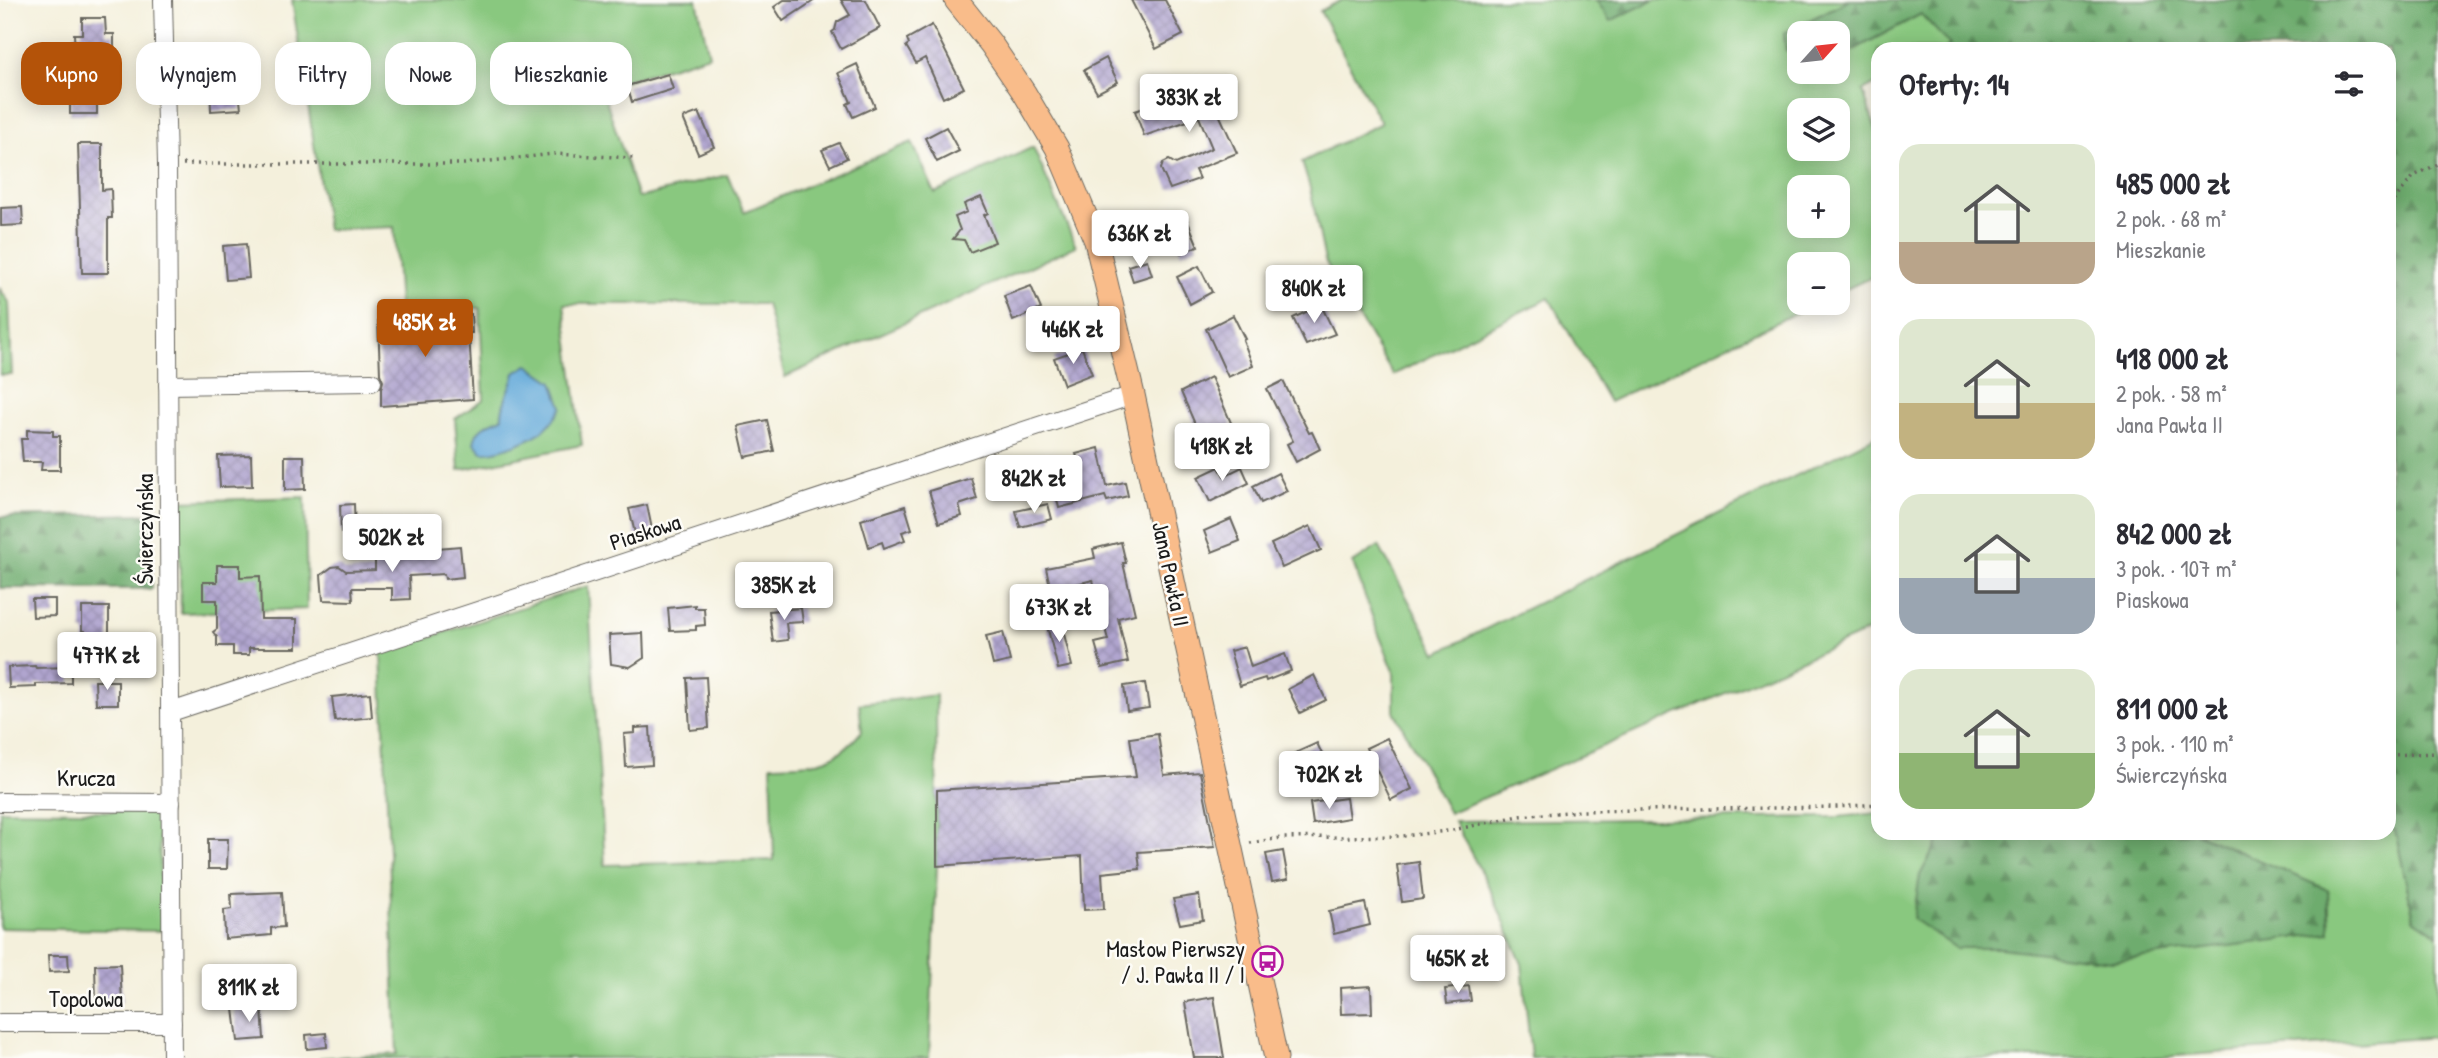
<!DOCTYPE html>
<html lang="pl">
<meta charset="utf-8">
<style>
body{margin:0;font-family:"Patrick Hand",sans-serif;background:#f7f7f7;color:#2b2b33;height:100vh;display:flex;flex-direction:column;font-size:26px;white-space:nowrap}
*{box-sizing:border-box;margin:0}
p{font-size:23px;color:#7c7c81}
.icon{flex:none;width:38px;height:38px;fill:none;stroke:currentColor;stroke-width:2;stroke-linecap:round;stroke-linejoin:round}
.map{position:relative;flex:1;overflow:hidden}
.details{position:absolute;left:1871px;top:42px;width:525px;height:798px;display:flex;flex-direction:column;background:#fff;border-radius:21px;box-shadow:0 4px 18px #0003}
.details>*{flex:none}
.hud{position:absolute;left:21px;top:42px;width:665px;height:63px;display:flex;gap:14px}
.needle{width:46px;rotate:63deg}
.controls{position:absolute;left:1787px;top:21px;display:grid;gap:14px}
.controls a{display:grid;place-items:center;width:63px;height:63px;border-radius:14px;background:#fff;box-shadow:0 4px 18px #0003;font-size:35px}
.price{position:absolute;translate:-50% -60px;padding:0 16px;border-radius:7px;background:#fff;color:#222;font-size:23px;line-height:46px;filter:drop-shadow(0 2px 4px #0008)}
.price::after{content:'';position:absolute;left:50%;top:42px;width:21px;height:16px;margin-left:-10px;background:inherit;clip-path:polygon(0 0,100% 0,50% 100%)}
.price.current{background:#b45309;color:#fff}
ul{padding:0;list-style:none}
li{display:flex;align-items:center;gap:21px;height:175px;padding:0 28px}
li span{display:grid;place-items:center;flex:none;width:196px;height:140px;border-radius:21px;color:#555}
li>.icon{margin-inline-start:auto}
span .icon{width:84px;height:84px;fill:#fffc;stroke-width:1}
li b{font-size:30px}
h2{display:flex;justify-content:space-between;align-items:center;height:84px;padding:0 28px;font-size:30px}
.pill{padding:0 24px;border-radius:21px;background:#fff;box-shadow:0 4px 18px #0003;font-size:24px;line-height:63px}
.pill.current{background:#b45309;color:#fff}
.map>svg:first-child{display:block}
.green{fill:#89c87f;stroke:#52724e;stroke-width:2;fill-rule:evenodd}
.forest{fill:url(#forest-firs);stroke:#456445;stroke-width:2}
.water{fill:#62a9d9;stroke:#3f627a;stroke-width:2}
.building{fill:url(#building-cross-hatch)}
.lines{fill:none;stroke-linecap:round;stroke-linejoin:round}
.minor-casing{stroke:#68665f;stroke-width:20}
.major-casing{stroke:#68665f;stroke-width:25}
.path{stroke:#68665f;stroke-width:3.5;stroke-dasharray:2 5;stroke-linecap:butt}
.minor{stroke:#fff;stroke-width:18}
.major{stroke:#f9bc8a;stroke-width:23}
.labels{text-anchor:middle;stroke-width:5;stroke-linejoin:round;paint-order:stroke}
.street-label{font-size:23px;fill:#1c1c1c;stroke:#fdfcf7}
.poi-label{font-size:23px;fill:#1c1c1c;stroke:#fdfcf7;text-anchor:end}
</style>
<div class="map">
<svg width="2438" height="1058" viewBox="0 0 2438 1058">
<defs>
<pattern id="forest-firs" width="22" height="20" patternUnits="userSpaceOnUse" patternTransform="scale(1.75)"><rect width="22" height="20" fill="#6eac6e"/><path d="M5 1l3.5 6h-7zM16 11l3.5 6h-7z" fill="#5a8b5a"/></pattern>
<pattern id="building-cross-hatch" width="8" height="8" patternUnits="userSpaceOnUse" patternTransform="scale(1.75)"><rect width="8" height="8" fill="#b0a5cf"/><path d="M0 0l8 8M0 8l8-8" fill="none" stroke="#978db1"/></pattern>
</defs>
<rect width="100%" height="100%" fill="#fdfcf7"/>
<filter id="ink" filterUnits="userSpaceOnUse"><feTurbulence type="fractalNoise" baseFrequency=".0143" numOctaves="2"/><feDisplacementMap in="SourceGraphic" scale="14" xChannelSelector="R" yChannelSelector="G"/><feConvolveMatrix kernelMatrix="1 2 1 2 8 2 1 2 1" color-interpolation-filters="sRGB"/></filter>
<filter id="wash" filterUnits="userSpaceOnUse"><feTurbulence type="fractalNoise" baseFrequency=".00686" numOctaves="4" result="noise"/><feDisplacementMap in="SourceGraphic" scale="28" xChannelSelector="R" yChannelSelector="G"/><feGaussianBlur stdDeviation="1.57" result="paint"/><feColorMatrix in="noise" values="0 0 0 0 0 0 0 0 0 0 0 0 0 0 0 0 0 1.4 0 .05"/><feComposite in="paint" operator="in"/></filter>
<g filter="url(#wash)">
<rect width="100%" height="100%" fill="#f4f0dc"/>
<g class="green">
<polygon points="292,0 697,0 709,55 602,88 638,198 727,175 744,212 912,142 935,193 1033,147 1076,246 785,377 766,304 564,304 582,445 459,470 455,419 484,399 480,308 399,308 394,227 327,230"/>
<path d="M1342,0H1849L1784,33L1786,51L1799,53V72H1838V58L1921,14L1951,45L1944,49H1878V83L1863,91L1878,136V274L1838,293V264H1799V303H1817L1609,402L1549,298L1393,375L1325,261L1310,188L1302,162L1381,123L1320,11ZM1799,110H1838V149H1799ZM1799,187H1838V226H1799Z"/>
<polygon points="0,289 9,302 12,375 0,375"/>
<polygon points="1878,435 1878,627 1449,813 1394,711 1394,671 1377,630 1353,563 1379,546 1437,653"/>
<polygon points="305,497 307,609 181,613 178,501"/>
<path d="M588,586L605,865L774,860L771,765C815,763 832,767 862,731L859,704L936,695L937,866L929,1058H319L397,1054L381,653Z"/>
<polygon points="0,810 159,812 161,931 0,928"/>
<polygon points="1878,813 1878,833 2389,833 2389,829 2395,830 2414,919 2438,935 2438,1037 2147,1058 1531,1058 1522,964 1490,889 1454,821 1838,817"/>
</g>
<g class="forest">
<polygon points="1596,0 1654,0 1610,21"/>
<polygon points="1849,0 2438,0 2438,935 2414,919 2395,830 2389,829 2389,49 1944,49 1950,45 1921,14 1838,58 1838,33 1799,33 1799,53 1786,51 1784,33"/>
<polygon points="149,514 152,589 0,588 0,517"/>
<polygon points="1976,833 2196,833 2328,890 2330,933 2112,961 2000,948 1956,948 1913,919 1920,875 1940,838"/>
</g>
<path class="water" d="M528,365L553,382L562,407C550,430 533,439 509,447C500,450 492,453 482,452L474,443C477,426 488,424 502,418C500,407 512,386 515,373Z"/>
<g id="blocks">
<g class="building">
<polygon points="784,0 815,0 783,21 774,7"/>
<polygon points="841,0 866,0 880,28 841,49 832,32 835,30 837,22 850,15"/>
<polygon points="1131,0 1165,0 1183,35 1156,49"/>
<polygon points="82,18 105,18 106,34 114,34 114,52 75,52 74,34 82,34"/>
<polygon points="932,25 964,88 943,98 925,58 916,63 906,46 909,44 907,39"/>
<polygon points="1106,58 1118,82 1097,93 1084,70"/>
<polygon points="857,64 875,107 853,117 847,104 851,102 838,73"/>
<polygon points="668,74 673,89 632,102 627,86"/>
<polygon points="234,75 235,86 256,84 240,100 241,109 211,111 210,76"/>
<polygon points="1207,88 1237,153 1195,170 1199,179 1170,189 1161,169 1163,163 1169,160 1176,164 1212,148 1199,117 1144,136 1135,111 1166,101 1168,106"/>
<rect x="70" y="93" width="27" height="21"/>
<polygon points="699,112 714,147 698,154 683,118"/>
<polygon points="946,127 959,151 937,162 925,138"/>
<polygon points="839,143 847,158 830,166 822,150"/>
<polygon points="78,144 102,144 102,190 111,189 112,218 108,218 108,273 82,273"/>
<polygon points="981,197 988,213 984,215 995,242 970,252 964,240 953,239 960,230 955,217 967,212 964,204"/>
<polygon points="22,207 23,225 1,226 1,208"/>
<polygon points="1186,217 1198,246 1181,253 1170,224"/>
<polygon points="246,244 249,278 226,280 223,246"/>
<polygon points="1147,260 1152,275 1133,281 1128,266"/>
<polygon points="1199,266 1212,292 1190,304 1177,277"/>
<polygon points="1031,286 1041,309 1013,321 1004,296"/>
<polygon points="1321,305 1335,334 1306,345 1293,318"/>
<polygon points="455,314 471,314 472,333 469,333 473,399 381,406 381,389 383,381 380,374 378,318"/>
<polygon points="1233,315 1245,339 1243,340 1253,366 1228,377 1206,329"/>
<polygon points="1082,348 1092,374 1064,385 1054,358"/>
<polygon points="1211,377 1232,425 1201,438 1181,392"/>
<polygon points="1283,381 1309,433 1312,432 1320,449 1296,462 1287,444 1293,441 1267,389"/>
<polygon points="767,420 774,451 745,457 738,426"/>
<polygon points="27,430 53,431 53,436 60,436 60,470 41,470 42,462 23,462 21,439 27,439"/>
<polygon points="1099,448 1107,486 1125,482 1128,496 1107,501 1105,496 1059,508 1050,470 1079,463 1076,454"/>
<polygon points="251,455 252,486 220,487 218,456"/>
<polygon points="285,456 304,456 305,489 285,490"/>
<polygon points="1219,467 1224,476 1242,467 1249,483 1210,502 1198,477"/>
<polygon points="1278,473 1287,491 1261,503 1253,486"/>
<polygon points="971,478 977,499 959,505 962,516 939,523 929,491"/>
<polygon points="354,504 355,532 341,532 340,505"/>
<polygon points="1048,504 1052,519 1020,527 1016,511"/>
<polygon points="647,505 653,534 636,537 629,509"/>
<polygon points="905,506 912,529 902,532 905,540 884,548 882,542 869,547 861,520"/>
<polygon points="1231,519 1240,541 1212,552 1204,531"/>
<polygon points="1310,526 1321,550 1282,568 1271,544"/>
<polygon points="1121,542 1126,563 1123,563 1135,614 1118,618 1128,662 1102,668 1095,643 1108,640 1093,580 1051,590 1046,568 1095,558 1093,549"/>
<polygon points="460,546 463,577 445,579 444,574 409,576 410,599 392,600 392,588 352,588 353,601 323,600 321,575 332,567 339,566 346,571 375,570 375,560 385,560 384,555 427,554 427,549"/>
<polygon points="217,565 240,565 240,577 260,576 261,619 297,619 297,648 249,648 249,655 233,655 233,646 217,646 217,637 213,632 217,629 217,600 203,600 203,582 217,582"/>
<polygon points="32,599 55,599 55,616 33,617"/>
<polygon points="695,605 695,608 704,608 705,625 696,626 696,630 670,631 668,608"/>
<polygon points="82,607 109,607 109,648 85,648 85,631 82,631"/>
<polygon points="801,608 803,622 786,623 788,640 773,642 769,611"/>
<polygon points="1060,618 1072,666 1058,669 1046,622"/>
<polygon points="1003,632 1010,661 993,665 986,636"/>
<polygon points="643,633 644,658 630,667 611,664 609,635"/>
<polygon points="1245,647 1251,667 1285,654 1291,671 1266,681 1265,678 1240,686 1230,651"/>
<polygon points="35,666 36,668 71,667 71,683 36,684 36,687 9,688 8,667"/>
<polygon points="1314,675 1326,700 1300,713 1288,689"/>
<polygon points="706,677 709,728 690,730 687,678"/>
<polygon points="95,681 118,681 118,704 96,704"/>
<polygon points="1145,683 1149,708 1127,711 1124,686"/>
<polygon points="370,693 372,717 335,721 332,697"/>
<polygon points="650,727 652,765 626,767 624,734 635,733 635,728"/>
<polygon points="1158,734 1164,775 1200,772 1215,847 1138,852 1140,869 1102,873 1104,909 1084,910 1082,856 937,866 937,790 1136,777 1130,738"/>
<polygon points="1387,738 1412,789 1391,800 1366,748"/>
<polygon points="1317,743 1330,772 1305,782 1293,754"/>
<polygon points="1346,798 1349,818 1313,824 1310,803"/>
<polygon points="208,839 228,839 227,869 208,869"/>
<polygon points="1283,851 1288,879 1272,882 1266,854"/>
<polygon points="1419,862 1423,899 1402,902 1397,865"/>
<polygon points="282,892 284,927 271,928 271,935 225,939 224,910 232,909 231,894"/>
<polygon points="1199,895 1203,920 1180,924 1173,899"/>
<polygon points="1365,903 1370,925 1334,934 1329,911"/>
<polygon points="48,955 68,955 69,971 49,972"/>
<polygon points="120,964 122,1002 96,1003 95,965"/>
<polygon points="1371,986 1372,1013 1341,1014 1340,988"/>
<polygon points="1469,986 1471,1001 1447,1004 1445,989"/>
<polygon points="1214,997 1224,1058 1194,1058 1185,1002"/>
<polygon points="262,1007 264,1039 238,1041 234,1009"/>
<polygon points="326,1033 327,1047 307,1049 306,1035"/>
</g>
</g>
</g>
<g filter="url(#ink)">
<use href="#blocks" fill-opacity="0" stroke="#68665f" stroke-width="2"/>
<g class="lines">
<defs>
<g id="minor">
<polyline points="163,0 167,164 172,1058"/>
<polyline points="168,385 372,382"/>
<polyline points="171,712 1133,395"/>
<polyline points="0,802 171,803"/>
<polyline points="0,1023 172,1023"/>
</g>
<polyline id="major" points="956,0 991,44 1025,94 1057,148 1096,241 1133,395 1276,1058"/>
</defs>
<use href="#minor" class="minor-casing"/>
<use href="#major" class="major-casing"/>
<g class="path">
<polyline points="183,164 464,164 554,154 635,158"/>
<polyline points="2389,206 2414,176 2438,164"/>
<polyline points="2389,755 2438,753"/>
<polyline points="1250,843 1281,838 1403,836 1448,831 1519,816 1580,811 1837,807 1878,804"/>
</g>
<use href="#minor" class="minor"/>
<use href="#major" class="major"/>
</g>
</g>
<defs>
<symbol id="bus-ring" viewBox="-11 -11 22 22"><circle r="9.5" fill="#fdfcf7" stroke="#b5179e" stroke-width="1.5"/><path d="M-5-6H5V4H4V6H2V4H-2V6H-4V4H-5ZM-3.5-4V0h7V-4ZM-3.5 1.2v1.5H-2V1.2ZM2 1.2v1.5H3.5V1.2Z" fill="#b5179e"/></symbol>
</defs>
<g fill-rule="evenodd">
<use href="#bus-ring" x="1250" y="944" width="35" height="35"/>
</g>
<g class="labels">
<g class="street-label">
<text transform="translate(145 529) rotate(-90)" y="8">Świerczyńska</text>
<text transform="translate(645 532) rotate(-18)" y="8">Piaskowa</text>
<text transform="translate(1171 574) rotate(78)" y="8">Jana Pawła II</text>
<text x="86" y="786">Krucza</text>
<text x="86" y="1007">Topolowa</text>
</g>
<g class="poi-label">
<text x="1245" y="957">Masłow Pierwszy<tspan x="1245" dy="26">/ J. Pawła II / I</tspan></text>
</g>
</g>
</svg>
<div class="controls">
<a><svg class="needle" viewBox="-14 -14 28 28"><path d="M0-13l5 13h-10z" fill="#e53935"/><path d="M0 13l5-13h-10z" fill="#7c7c81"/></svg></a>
<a><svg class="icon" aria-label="layers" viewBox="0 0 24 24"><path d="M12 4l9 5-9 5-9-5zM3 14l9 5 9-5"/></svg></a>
<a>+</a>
<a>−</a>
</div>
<b class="price" style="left:1189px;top:134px">383K zł</b>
<b class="price" style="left:1140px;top:270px">636K zł</b>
<b class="price" style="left:1314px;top:325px">840K zł</b>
<b class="price current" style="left:425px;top:359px">485K zł</b>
<b class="price" style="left:1073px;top:366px">446K zł</b>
<b class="price" style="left:1222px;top:483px">418K zł</b>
<b class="price" style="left:1034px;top:515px">842K zł</b>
<b class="price" style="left:392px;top:574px">502K zł</b>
<b class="price" style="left:784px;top:622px">385K zł</b>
<b class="price" style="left:1059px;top:644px">673K zł</b>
<b class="price" style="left:107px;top:692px">477K zł</b>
<b class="price" style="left:1329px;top:811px">702K zł</b>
<b class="price" style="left:1458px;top:995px">465K zł</b>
<b class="price" style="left:249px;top:1024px">811K zł</b>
<div class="hud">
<a class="pill current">Kupno</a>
<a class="pill">Wynajem</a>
<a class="pill">Filtry</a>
<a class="pill">Nowe</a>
<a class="pill">Mieszkanie</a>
</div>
<section class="details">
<h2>Oferty: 14<svg class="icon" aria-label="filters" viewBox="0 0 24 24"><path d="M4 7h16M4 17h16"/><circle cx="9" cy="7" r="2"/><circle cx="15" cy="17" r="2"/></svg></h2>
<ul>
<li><span style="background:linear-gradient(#dfe7d0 70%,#b9a48a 0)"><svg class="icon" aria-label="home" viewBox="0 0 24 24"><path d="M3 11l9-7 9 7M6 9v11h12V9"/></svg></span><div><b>485 000 zł</b><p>2 pok. · 68 m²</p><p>Mieszkanie</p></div></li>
<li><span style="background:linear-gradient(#dfe7d0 60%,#c2b280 0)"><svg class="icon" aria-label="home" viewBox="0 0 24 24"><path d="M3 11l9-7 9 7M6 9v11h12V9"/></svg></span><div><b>418 000 zł</b><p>2 pok. · 58 m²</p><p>Jana Pawła II</p></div></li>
<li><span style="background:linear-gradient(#dfe7d0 60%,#9aa5b1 0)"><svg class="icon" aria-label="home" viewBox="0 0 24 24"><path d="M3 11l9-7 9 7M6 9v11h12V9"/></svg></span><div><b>842 000 zł</b><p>3 pok. · 107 m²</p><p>Piaskowa</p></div></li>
<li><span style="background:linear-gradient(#dfe7d0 60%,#8fb573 0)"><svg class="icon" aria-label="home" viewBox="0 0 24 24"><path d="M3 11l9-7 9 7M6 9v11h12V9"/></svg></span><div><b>811 000 zł</b><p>3 pok. · 110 m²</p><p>Świerczyńska</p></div></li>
</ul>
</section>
</div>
